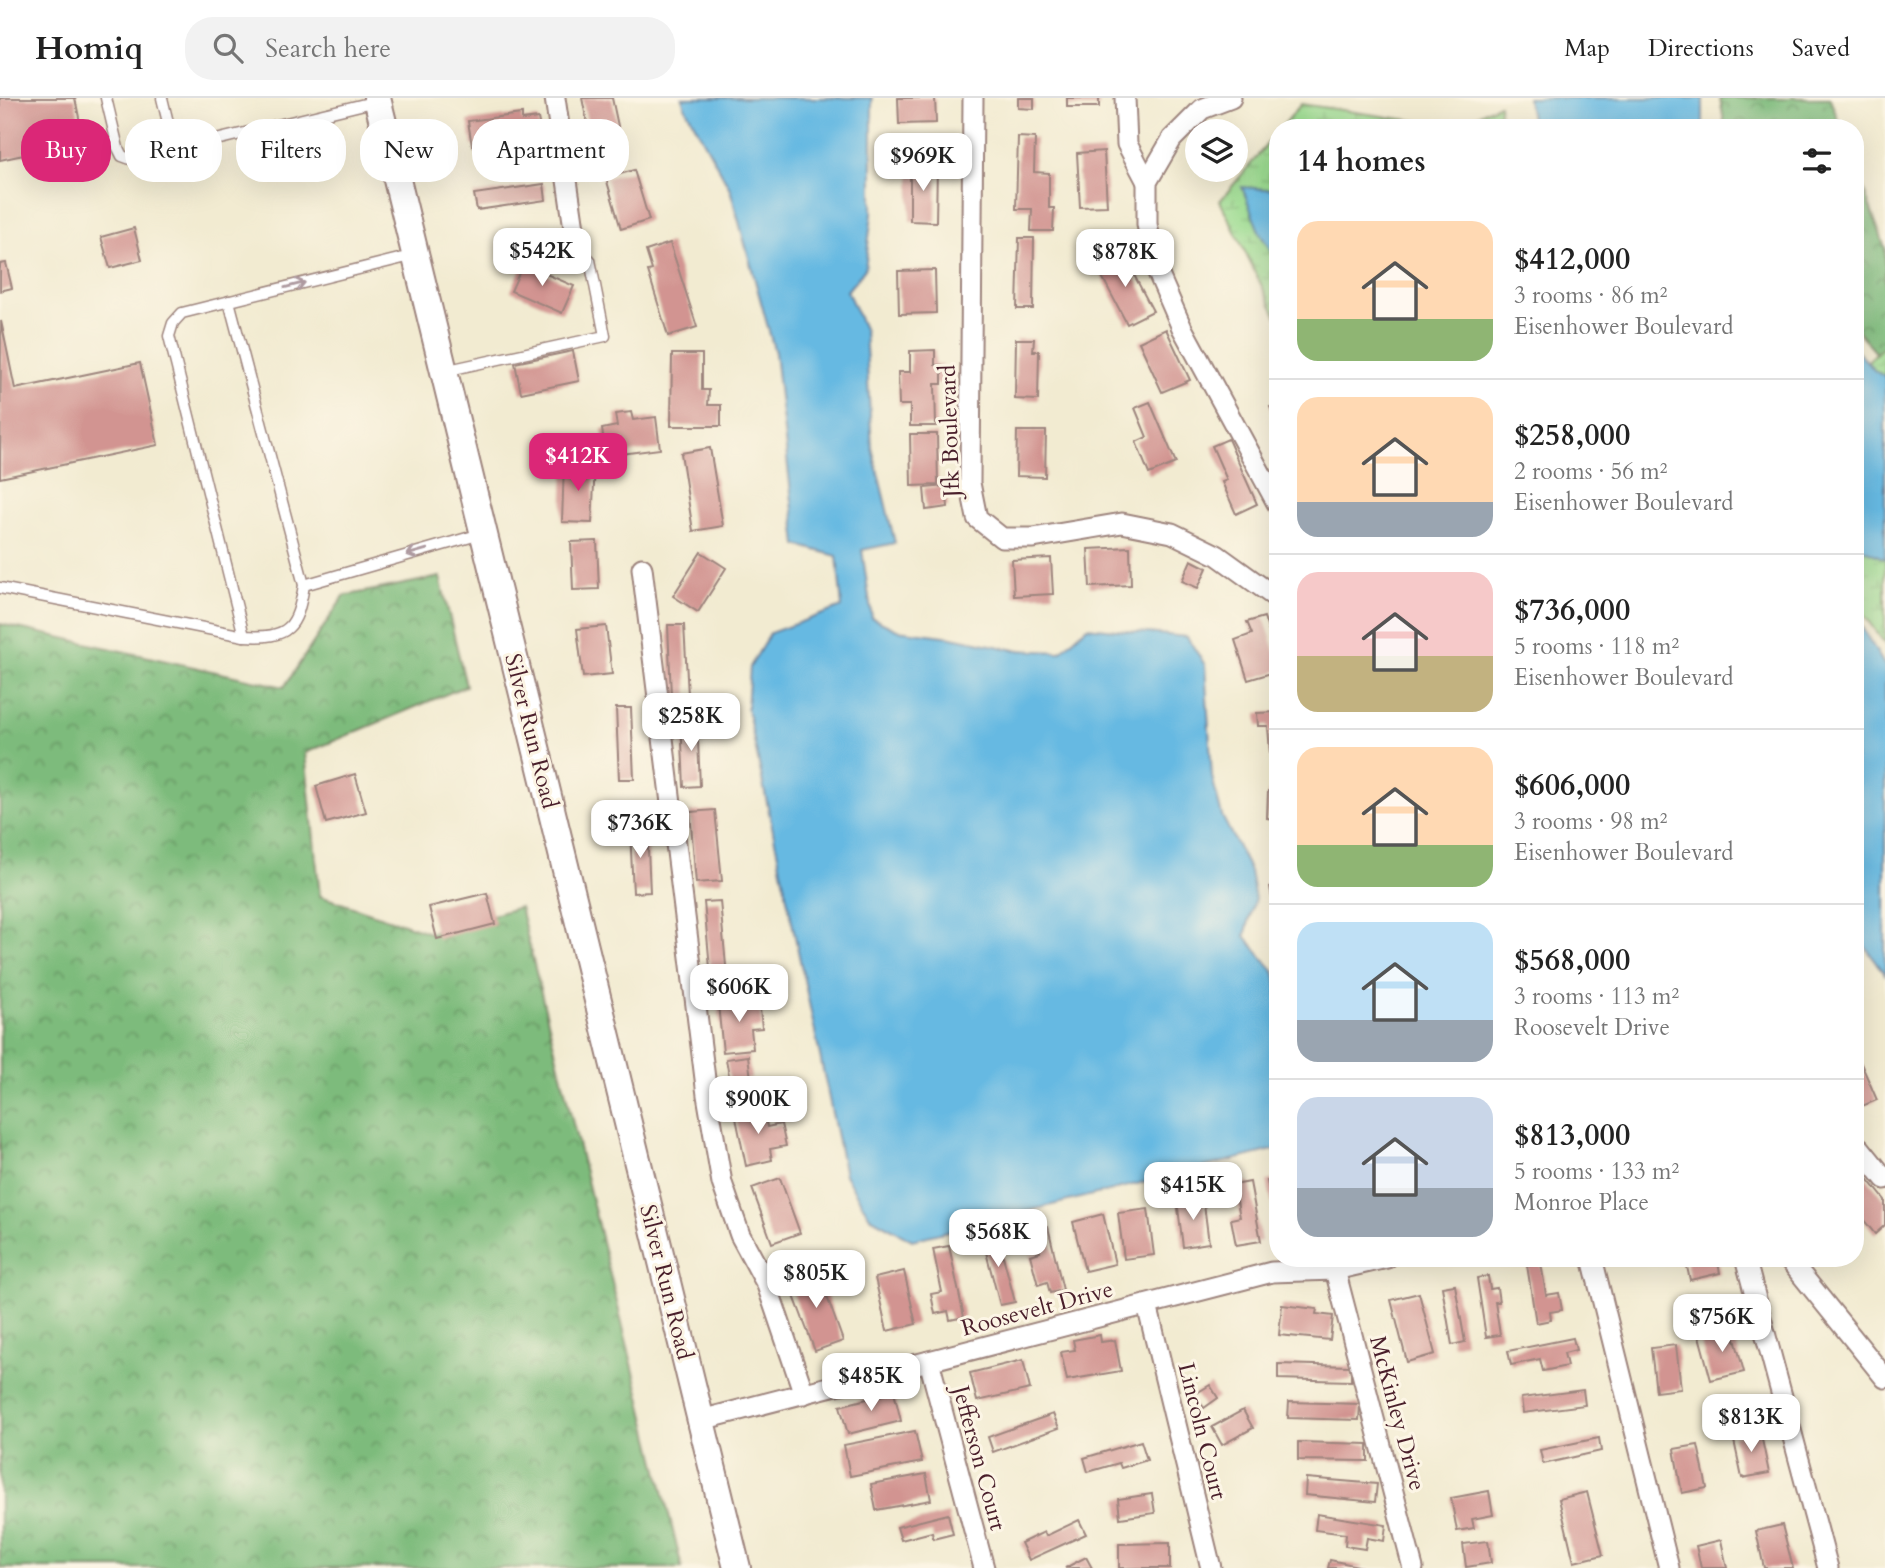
<!DOCTYPE html>
<meta charset="utf-8">
<style>
body{margin:0;font-family:Cardo,serif;background:#f2f2f2;color:#222;height:100vh;display:flex;flex-direction:column;font-size:26px;white-space:nowrap}
*{box-sizing:border-box;margin:0}
p{font-size:23px;color:#767676}
.icon{flex:none;width:38px;height:38px;fill:none;stroke:currentColor;stroke-width:2;stroke-linecap:round;stroke-linejoin:round}
.map{position:relative;flex:1;overflow:hidden}
.sheet{position:absolute;left:1269px;top:21px;width:595px;height:1148px;display:flex;flex-direction:column;background:#fff;border-radius:28px;box-shadow:0 7px 28px #0002}
.sheet>*{flex:none}
.hud{position:absolute;left:21px;top:21px;width:665px;height:63px;display:flex;gap:14px}
.tools{position:absolute;left:1185px;top:21px;display:grid;gap:14px}
.tools a{display:grid;place-items:center;width:63px;height:63px;border-radius:50%;background:#fff;box-shadow:0 7px 28px #0002;font-size:35px}
.price{position:absolute;translate:-50% -60px;padding:0 16px;border-radius:14px;background:#fff;color:#222;font-size:23px;line-height:46px;filter:drop-shadow(0 2px 4px #0008)}
.price::after{content:'';position:absolute;left:50%;top:42px;width:21px;height:16px;margin-left:-10px;background:inherit;clip-path:polygon(0 0,100% 0,50% 100%)}
.price.active{background:#db2777;color:#fff}
ul{padding:0;list-style:none}
li{display:flex;align-items:center;gap:21px;height:175px;padding:0 28px}
li+li{border-top:2px solid #e0e0e0}
li span{display:grid;place-items:center;flex:none;width:196px;height:140px;border-radius:21px;color:#555}
li>.icon{margin-inline-start:auto}
span .icon{width:84px;height:84px;fill:#fffc;stroke-width:1}
li b{font-size:30px}
h2{display:flex;justify-content:space-between;align-items:center;height:84px;padding:0 28px;font-size:30px}
.tag{padding:0 24px;border-radius:28px;background:#fff;box-shadow:0 7px 28px #0002;font-size:24px;line-height:63px}
.tag.active{background:#db2777;color:#fff}
header{display:flex;align-items:center;gap:42px;box-sizing:border-box;height:98px;padding:0 35px;background:#fff;border-bottom:2px solid #e0e0e0}
header strong{font-size:33px}
nav{display:flex;gap:38px;margin-inline-start:auto;font-size:24px}
.search{width:490px;height:63px;background:#f2f2f2;display:flex;align-items:center;gap:18px;box-sizing:border-box;padding:0 24px;border-radius:28px;color:#767676;font-size:26px}
.map>svg:first-child{display:block}
.forest{fill:url(#forest-crowns);stroke:#646d53;stroke-width:2}
.wetland{fill:url(#wetland-marsh);stroke:#737d5e;stroke-width:2}
.water{fill:#66b9e2;stroke:#586c86;stroke-width:2}
.building{fill:#d29491}
.lines{fill:none;stroke-linecap:round;stroke-linejoin:round}
.lane-casing{stroke:#9e857e;stroke-width:13}
.street-casing{stroke:#9e857e;stroke-width:23}
.secondary-casing{stroke:#9e857e;stroke-width:30}
.lane{stroke:#fff;stroke-width:10}
.street{stroke:#fff;stroke-width:19}
.secondary{stroke:#fff;stroke-width:26}
.oneway{stroke:#ae9aa0}
.labels{text-anchor:middle;stroke-width:6;stroke-linejoin:round;paint-order:stroke}
.street-label{font-size:23px;fill:#4a1f2b;stroke:#fcf5e5}
</style>
<header>
<strong>Homiq</strong>
<div class="search"><svg class="icon" aria-label="search" viewBox="0 0 24 24"><circle cx="10" cy="10" r="6"/><path d="M15 15l6 6"/></svg>Search here</div>
<nav><a>Map</a><a>Directions</a><a>Saved</a></nav>
</header>
<div class="map">
<svg width="1885" height="1470" viewBox="0 0 1885 1470">
<defs>
<pattern id="forest-crowns" width="20" height="18" patternUnits="userSpaceOnUse" patternTransform="scale(1.75)"><rect width="20" height="18" fill="#7dbb7b"/><path d="M2 6a3 3 0 1 1 6 0M12 15a3 3 0 1 1 6 0" fill="none" stroke="#689765"/></pattern>
<pattern id="wetland-marsh" width="20" height="14" patternUnits="userSpaceOnUse" patternTransform="scale(1.75)"><rect width="20" height="14" fill="#9cdb91"/><path d="M1 5h8M5 5V1M11 12h8M15 12V8" fill="none" stroke="#88bc7d"/></pattern>
</defs>
<rect width="100%" height="100%" fill="#fcf5e5"/>
<filter id="ink" filterUnits="userSpaceOnUse"><feTurbulence type="fractalNoise" baseFrequency=".0143" numOctaves="2"/><feDisplacementMap in="SourceGraphic" scale="14" xChannelSelector="R" yChannelSelector="G"/><feConvolveMatrix kernelMatrix="1 2 1 2 8 2 1 2 1" color-interpolation-filters="sRGB"/></filter>
<filter id="wash" filterUnits="userSpaceOnUse"><feTurbulence type="fractalNoise" baseFrequency=".00686" numOctaves="4" result="noise"/><feDisplacementMap in="SourceGraphic" scale="28" xChannelSelector="R" yChannelSelector="G"/><feGaussianBlur stdDeviation="1.57" result="paint"/><feColorMatrix in="noise" values="0 0 0 0 0 0 0 0 0 0 0 0 0 0 0 0 0 1.4 0 .05"/><feComposite in="paint" operator="in"/></filter>
<g filter="url(#wash)">
<rect width="100%" height="100%" fill="#f2ebd1"/>
<g class="forest">
<polygon points="1720,0 1830,0 1841,30 1725,30"/>
<polygon points="1855,68 1885,150 1885,247 1877,256 1855,230"/>
<polygon points="440,479 466,588 305,655 320,798 430,835 520,809 682,1470 0,1470 0,526 284,589 344,498"/>
</g>
<g class="wetland">
<polygon points="1301,6 1455,29 1499,6 1501,30 1281,30"/>
<polygon points="1277,34 1277,219 1220,103"/>
<polygon points="1885,247 1885,546 1855,505 1855,275"/>
</g>
<g class="water">
<polygon points="682,0 872,0 872,116 865,171 847,193 865,233 872,350 895,445 862,452 872,520 897,532 952,539 1015,552 1060,554 1087,529 1187,539 1205,567 1212,679 1222,718 1250,773 1255,801 1245,838 1275,875 1277,886 1277,1051 912,1142 870,1119 845,1077 747,609 750,569 770,535 842,509 837,458 797,447 775,255 730,91 685,9"/>
<polygon points="1527,0 1703,0 1703,30 1533,30"/>
<polygon points="1242,89 1277,92 1277,162 1260,136"/>
<polygon points="1855,250 1875,273 1885,279 1885,461 1860,450 1855,437"/>
<polygon points="1855,518 1885,568 1885,877 1855,834"/>
</g>
<g id="blocks">
<g class="building">
<polygon points="0,0 75,0 84,44 0,62"/>
<polygon points="582,0 612,0 621,42 592,48"/>
<polygon points="898,0 935,0 936,25 899,26"/>
<polygon points="1018,0 1034,0 1034,11 1018,10"/>
<rect x="1067" y="0" width="32" height="9"/>
<polygon points="522,16 522,22 538,20 541,36 522,38 523,45 540,43 543,66 519,69 515,42 472,48 468,23"/>
<polygon points="1018,39 1035,40 1034,74 1049,75 1049,110 1054,110 1053,133 1031,133 1032,111 1016,111"/>
<polygon points="1104,53 1107,108 1080,109 1077,55"/>
<polygon points="910,67 937,68 936,124 910,123"/>
<polygon points="634,72 649,122 621,131 606,80"/>
<polygon points="544,86 546,102 477,112 474,96"/>
<polygon points="134,130 142,162 110,170 101,139"/>
<polygon points="1019,140 1034,140 1033,211 1017,211"/>
<polygon points="670,145 697,229 668,238 648,173 652,172 646,153"/>
<polygon points="1123,156 1153,213 1127,226 1097,169"/>
<polygon points="6,165 12,190 0,193 0,166"/>
<polygon points="523,166 574,188 562,215 511,193"/>
<polygon points="935,172 936,215 899,216 898,173"/>
<polygon points="1,223 15,291 140,265 158,347 0,380"/>
<polygon points="1166,231 1190,282 1162,294 1139,244"/>
<polygon points="1016,241 1034,241 1033,253 1039,253 1038,302 1015,301"/>
<polygon points="935,252 935,267 942,267 942,286 935,286 936,328 910,328 910,307 899,307 898,274 910,274 910,253"/>
<polygon points="573,253 579,283 521,295 515,265"/>
<polygon points="672,256 702,256 702,292 709,292 708,307 721,307 721,328 671,328"/>
<polygon points="1150,304 1176,365 1149,376 1136,344 1147,339 1135,310"/>
<polygon points="1278,305 1278,325 1270,309"/>
<polygon points="631,314 633,322 656,319 660,351 606,358 602,331 617,328 615,316"/>
<polygon points="1017,333 1046,333 1045,379 1016,378"/>
<polygon points="910,336 937,336 938,387 911,388"/>
<polygon points="1228,341 1257,406 1236,416 1222,384 1227,382 1212,348"/>
<polygon points="710,350 723,428 693,433 681,355"/>
<polygon points="564,366 595,367 592,425 562,424"/>
<polygon points="946,388 948,409 926,412 924,390"/>
<polygon points="597,443 599,491 573,492 571,444"/>
<polygon points="1130,449 1131,487 1090,489 1088,451"/>
<polygon points="701,454 726,470 698,514 673,498"/>
<polygon points="1051,460 1053,496 1014,498 1012,462"/>
<polygon points="1191,462 1207,470 1198,490 1182,483"/>
<polygon points="1264,519 1278,561 1278,573 1248,582 1235,542 1252,536 1247,524"/>
<polygon points="668,527 684,527 688,597 671,598"/>
<polygon points="606,528 612,576 583,579 577,531"/>
<polygon points="616,610 631,610 634,681 619,681"/>
<polygon points="1278,614 1278,654 1270,655 1268,628 1258,628 1257,615"/>
<polygon points="697,620 700,688 684,689 681,621"/>
<polygon points="355,676 366,714 326,725 316,688"/>
<polygon points="1268,693 1278,693 1278,739 1275,739 1275,721 1267,720"/>
<polygon points="715,712 722,783 696,785 690,714"/>
<polygon points="647,730 650,794 633,795 630,731"/>
<polygon points="1278,787 1278,825 1276,825 1270,788"/>
<polygon points="487,795 495,826 437,841 429,809"/>
<polygon points="720,803 727,879 711,881 704,804"/>
<polygon points="759,902 762,930 751,931 753,951 723,954 718,906"/>
<polygon points="1855,952 1877,1002 1862,1008 1855,993"/>
<polygon points="748,958 751,980 730,983 726,961"/>
<polygon points="763,1009 767,1029 781,1026 786,1048 770,1051 772,1062 746,1068 735,1015"/>
<polygon points="1865,1077 1885,1102 1885,1127 1875,1136 1855,1111 1855,1086"/>
<polygon points="780,1080 800,1135 772,1145 752,1090"/>
<polygon points="1278,1081 1278,1127 1277,1128 1267,1083"/>
<polygon points="1250,1084 1261,1143 1236,1147 1231,1121 1240,1119 1234,1087"/>
<polygon points="1203,1099 1209,1145 1183,1149 1177,1102"/>
<polygon points="1148,1111 1154,1157 1124,1161 1118,1115"/>
<polygon points="1103,1116 1115,1166 1085,1173 1073,1124"/>
<polygon points="1048,1129 1063,1192 1050,1195 1047,1184 1038,1187 1030,1157 1040,1154 1035,1132"/>
<polygon points="997,1135 1015,1204 1000,1207 982,1139"/>
<polygon points="949,1148 964,1219 950,1222 948,1213 935,1216 931,1196 942,1194 933,1151"/>
<polygon points="1685,1160 1717,1160 1720,1175 1690,1182"/>
<polygon points="1541,1165 1546,1197 1559,1195 1562,1212 1550,1214 1551,1222 1536,1225 1527,1167"/>
<polygon points="817,1171 843,1243 815,1253 788,1182"/>
<polygon points="904,1173 916,1226 887,1233 875,1180"/>
<polygon points="1488,1178 1490,1191 1497,1190 1499,1204 1495,1204 1500,1237 1486,1239 1477,1180"/>
<polygon points="1455,1187 1465,1244 1452,1247 1442,1189"/>
<polygon points="1419,1195 1435,1256 1407,1264 1391,1202"/>
<polygon points="1282,1207 1317,1211 1316,1216 1333,1218 1330,1242 1279,1237"/>
<polygon points="1732,1230 1744,1274 1711,1282 1699,1238"/>
<polygon points="1100,1237 1101,1244 1115,1242 1121,1273 1067,1282 1061,1254 1075,1252 1073,1242"/>
<polygon points="1573,1240 1576,1252 1564,1255 1567,1268 1543,1273 1540,1261 1511,1267 1508,1253"/>
<polygon points="1676,1247 1681,1291 1656,1294 1651,1250"/>
<polygon points="1023,1262 1030,1291 977,1303 970,1275"/>
<polygon points="1278,1266 1351,1268 1351,1283 1278,1281"/>
<polygon points="1210,1287 1218,1300 1204,1310 1195,1296"/>
<polygon points="1583,1292 1585,1307 1523,1315 1521,1300"/>
<polygon points="894,1294 901,1323 848,1336 840,1308"/>
<polygon points="1289,1304 1360,1306 1359,1322 1288,1320"/>
<polygon points="1243,1312 1253,1330 1222,1347 1212,1329"/>
<polygon points="1053,1316 1059,1330 993,1354 988,1339"/>
<polygon points="1760,1332 1769,1375 1742,1380 1733,1338"/>
<polygon points="915,1333 922,1364 850,1378 844,1347"/>
<polygon points="1599,1340 1601,1353 1543,1366 1540,1352"/>
<polygon points="1141,1343 1147,1362 1121,1370 1119,1365 1088,1374 1084,1360"/>
<polygon points="1298,1344 1368,1346 1368,1363 1298,1362"/>
<polygon points="1698,1347 1707,1390 1682,1395 1674,1351"/>
<polygon points="926,1376 931,1402 876,1412 871,1386"/>
<polygon points="1306,1380 1377,1386 1375,1404 1305,1397"/>
<polygon points="1489,1393 1493,1417 1472,1421 1474,1430 1457,1433 1451,1400"/>
<polygon points="1587,1394 1603,1457 1574,1464 1559,1401"/>
<polygon points="1152,1396 1155,1415 1120,1420 1118,1401"/>
<polygon points="948,1416 953,1436 933,1441 932,1434 901,1442 897,1429"/>
<polygon points="1317,1416 1386,1427 1384,1443 1367,1440 1365,1451 1345,1448 1346,1436 1315,1432"/>
<polygon points="1079,1422 1086,1436 1029,1462 1021,1445 1044,1434 1046,1438"/>
<polygon points="1782,1427 1793,1470 1764,1470 1756,1433"/>
<polygon points="1721,1442 1727,1470 1701,1470 1696,1448"/>
<polygon points="1488,1443 1491,1465 1466,1469 1463,1446"/>
<polygon points="1170,1445 1170,1470 1119,1470 1119,1446"/>
<polygon points="1086,1459 1092,1470 1065,1470"/>
<polygon points="1330,1462 1363,1469 1363,1470 1328,1470"/>
</g>
</g>
</g>
<g filter="url(#ink)">
<use href="#blocks" fill-opacity="0" stroke="#9e857e" stroke-width="2"/>
<g class="lines">
<defs>
<g id="lane">
<polyline points="106,0 118,50 122,58 133,62 377,3"/>
<polyline points="162,0 175,53"/>
<polyline points="444,273 605,238 590,162 577,151"/>
<polyline points="304,487 481,436"/>
<path d="M0,490L244,538C289,541 297,530 304,487L229,203"/>
<polyline points="244,538 169,238 173,225 182,215 415,157"/>
</g>
<g id="street">
<polyline points="555,0 577,151"/>
<polyline points="973,0 970,385 977,420 1002,440 1033,440 1122,425 1172,435 1217,457 1278,501"/>
<polyline points="1125,0 1127,46 1147,84"/>
<polyline points="1231,0 1202,11 1172,41 1147,84 1147,126 1155,168 1182,230 1278,407"/>
<polyline points="642,470 707,997 722,1085 740,1137 767,1187 804,1296"/>
<polyline points="1855,1051 1860,1050 1885,1081"/>
<polyline points="1592,1160 1669,1470"/>
<polyline points="1745,1160 1828,1470"/>
<polyline points="1788,1160 1885,1280"/>
<polyline points="1335,1172 1413,1470"/>
<polyline points="1147,1207 1211,1470"/>
<polyline points="929,1263 984,1470"/>
<polyline points="701,1322 1272,1174 1335,1172 1387,1160"/>
</g>
<polyline id="secondary" points="377,0 737,1470"/>
</defs>
<use href="#lane" class="lane-casing"/>
<use href="#street" class="street-casing"/>
<use href="#secondary" class="secondary-casing"/>
<use href="#lane" class="lane"/>
<use href="#street" class="street"/>
<use href="#secondary" class="secondary"/>
</g>
<defs><path id="oneway-shaft" d="M-6 0H5M1.5-3L5.5 0L1.5 3" fill="none" stroke-width="1.6" stroke-linecap="round" stroke-linejoin="round" transform="scale(1.75)"/></defs>
<g class="oneway">
<use href="#oneway-shaft" transform="translate(295 187) rotate(-14)"/>
<use href="#oneway-shaft" transform="translate(417 454) rotate(164)"/>
</g>
</g>
<g class="labels">
<g class="street-label">
<text transform="translate(949 333) rotate(-92)" y="8">Jfk Boulevard</text>
<text transform="translate(532 633) rotate(76)" y="8">Silver Run Road</text>
<text transform="translate(667 1184) rotate(76)" y="8">Silver Run Road</text>
<text transform="translate(1037 1210) rotate(-15)" y="8">Roosevelt Drive</text>
<text transform="translate(1398 1315) rotate(75)" y="8">McKinley Drive</text>
<text transform="translate(1203 1333) rotate(76)" y="8">Lincoln Court</text>
<text transform="translate(980 1360) rotate(75)" y="8">Jefferson Court</text>
</g>
</g>
</svg>
<div class="tools">
<a><svg class="icon" aria-label="layers" viewBox="0 0 24 24"><path d="M12 4l9 5-9 5-9-5zM3 14l9 5 9-5"/></svg></a>
</div>
<b class="price" style="left:923px;top:95px">$969K</b>
<b class="price" style="left:542px;top:190px">$542K</b>
<b class="price" style="left:1125px;top:191px">$878K</b>
<b class="price active" style="left:578px;top:395px">$412K</b>
<b class="price" style="left:691px;top:655px">$258K</b>
<b class="price" style="left:640px;top:762px">$736K</b>
<b class="price" style="left:739px;top:926px">$606K</b>
<b class="price" style="left:758px;top:1038px">$900K</b>
<b class="price" style="left:1193px;top:1124px">$415K</b>
<b class="price" style="left:998px;top:1171px">$568K</b>
<b class="price" style="left:816px;top:1212px">$805K</b>
<b class="price" style="left:1722px;top:1256px">$756K</b>
<b class="price" style="left:871px;top:1315px">$485K</b>
<b class="price" style="left:1751px;top:1356px">$813K</b>
<div class="hud">
<a class="tag active">Buy</a>
<a class="tag">Rent</a>
<a class="tag">Filters</a>
<a class="tag">New</a>
<a class="tag">Apartment</a>
</div>
<section class="sheet">
<h2>14 homes<svg class="icon" aria-label="filters" viewBox="0 0 24 24"><path d="M4 7h16M4 17h16"/><circle cx="9" cy="7" r="2"/><circle cx="15" cy="17" r="2"/></svg></h2>
<ul>
<li><span style="background:linear-gradient(#ffd9b3 70%,#8fb573 0)"><svg class="icon" aria-label="home" viewBox="0 0 24 24"><path d="M3 11l9-7 9 7M6 9v11h12V9"/></svg></span><div><b>$412,000</b><p>3 rooms · 86 m²</p><p>Eisenhower Boulevard</p></div></li>
<li><span style="background:linear-gradient(#ffd9b3 75%,#9aa5b1 0)"><svg class="icon" aria-label="home" viewBox="0 0 24 24"><path d="M3 11l9-7 9 7M6 9v11h12V9"/></svg></span><div><b>$258,000</b><p>2 rooms · 56 m²</p><p>Eisenhower Boulevard</p></div></li>
<li><span style="background:linear-gradient(#f6c9c9 60%,#c2b280 0)"><svg class="icon" aria-label="home" viewBox="0 0 24 24"><path d="M3 11l9-7 9 7M6 9v11h12V9"/></svg></span><div><b>$736,000</b><p>5 rooms · 118 m²</p><p>Eisenhower Boulevard</p></div></li>
<li><span style="background:linear-gradient(#ffd9b3 70%,#8fb573 0)"><svg class="icon" aria-label="home" viewBox="0 0 24 24"><path d="M3 11l9-7 9 7M6 9v11h12V9"/></svg></span><div><b>$606,000</b><p>3 rooms · 98 m²</p><p>Eisenhower Boulevard</p></div></li>
<li><span style="background:linear-gradient(#bfe0f5 70%,#9aa5b1 0)"><svg class="icon" aria-label="home" viewBox="0 0 24 24"><path d="M3 11l9-7 9 7M6 9v11h12V9"/></svg></span><div><b>$568,000</b><p>3 rooms · 113 m²</p><p>Roosevelt Drive</p></div></li>
<li><span style="background:linear-gradient(#c9d6e8 65%,#9aa5b1 0)"><svg class="icon" aria-label="home" viewBox="0 0 24 24"><path d="M3 11l9-7 9 7M6 9v11h12V9"/></svg></span><div><b>$813,000</b><p>5 rooms · 133 m²</p><p>Monroe Place</p></div></li>
</ul>
</section>
</div>
